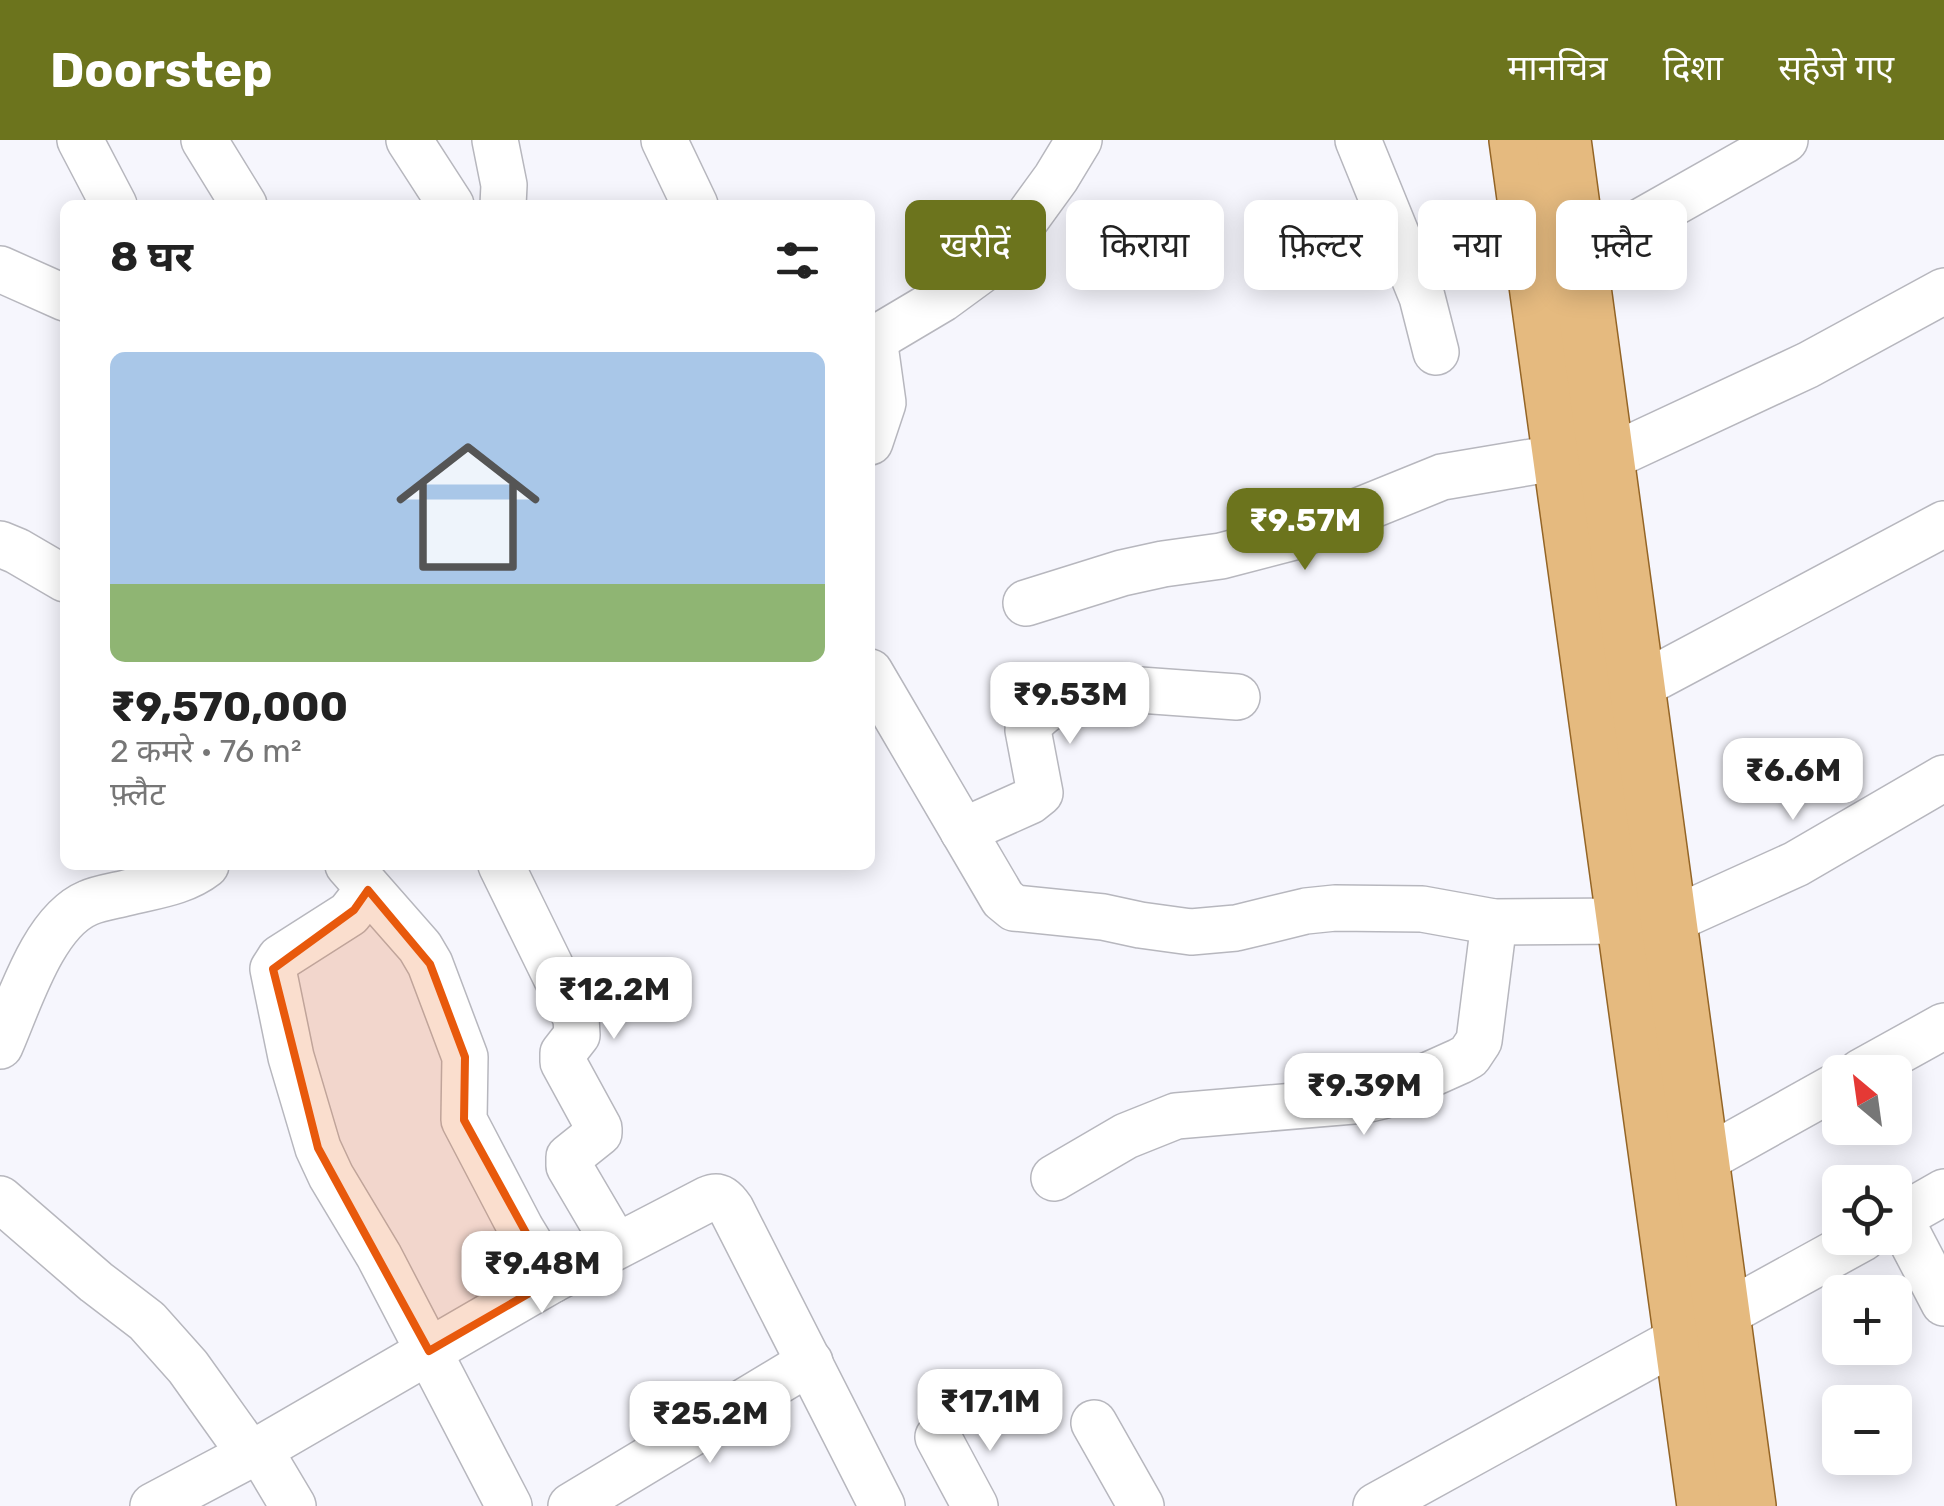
<!DOCTYPE html>
<html lang="hi">
<meta charset="utf-8">
<style>
body{margin:0;font-family:Rubik,"Noto Sans Devanagari",sans-serif;background:#f6f6f6;color:#222;height:100vh;display:flex;flex-direction:column;font-size:38px;white-space:nowrap}
*{box-sizing:border-box;margin:0}
p{font-size:32px;color:#767676}
.icon{flex:none;width:55px;height:55px;fill:none;stroke:currentColor;stroke-width:2;stroke-linecap:round;stroke-linejoin:round}
.map{position:relative;flex:1;overflow:hidden}
.side{position:absolute;left:60px;top:60px;width:815px;height:670px;display:flex;flex-direction:column;background:#fff;border-radius:15px;box-shadow:0 5px 25px #0003}
.side>*{flex:none}
.hud{position:absolute;left:905px;top:60px;width:888px;height:90px;display:flex;gap:20px}
.needle{width:65px;rotate:331deg}
.fabs{position:absolute;left:1822px;top:915px;display:grid;gap:20px}
.fabs a{display:grid;place-items:center;width:90px;height:90px;border-radius:15px;background:#fff;box-shadow:0 5px 25px #0003;font-size:50px}
.price{position:absolute;translate:-50% -85px;padding:0 22px;border-radius:20px;background:#fff;color:#222;font-size:32px;line-height:65px;filter:drop-shadow(0 2px 5px #0008)}
.price::after{content:'';position:absolute;left:50%;top:60px;width:30px;height:22px;margin-left:-15px;background:inherit;clip-path:polygon(0 0,100% 0,50% 100%)}
.price.selected{background:#6c741d;color:#fff}
ul{padding:0;list-style:none}
li{display:grid;align-content:center;gap:20px;height:530px;padding:0 50px}
li+li{border-top:2px solid #e0e0e0}
li span{display:grid;place-items:center;height:310px;border-radius:15px;color:#555}
li>.icon{margin-inline-start:auto}
span .icon{width:180px;height:180px;fill:#fffc;stroke-width:1}
li b{font-size:42px}
h2{display:flex;justify-content:space-between;align-items:center;height:120px;padding:0 50px;font-size:42px}
.tag{padding:0 35px;border-radius:15px;background:#fff;box-shadow:0 5px 25px #0003;font-size:35px;line-height:90px}
.tag.selected{background:#6c741d;color:#fff}
header{display:flex;align-items:center;gap:60px;box-sizing:border-box;height:140px;padding:0 50px;background:#6c741d;color:#fff}
header strong{font-size:48px}
nav{display:flex;gap:55px;margin-inline-start:auto;font-size:35px}
.map>svg:first-child{display:block}
.lines{fill:none;stroke-linecap:round;stroke-linejoin:round}
.minor-casing{stroke:#b7b7be;stroke-width:48}
.major-casing{stroke:#946526;stroke-width:58}
.minor{stroke:#fff;stroke-width:45}
.major{stroke:#e5ba7f;stroke-width:55}
.marked{fill:#e8590c;fill-opacity:0.2;stroke:#e8590c;stroke-width:8;stroke-linejoin:round}
</style>
<header>
<strong>Doorstep</strong>
<nav><a>मानचित्र</a><a>दिशा</a><a>सहेजे गए</a></nav>
</header>
<div class="map">
<svg width="1944" height="1366" viewBox="0 0 1944 1366">
<rect width="100%" height="100%" fill="#f6f6fd"/>
<g class="lines">
<defs>
<g id="minor">
<polyline points="80,0 114,65"/>
<polyline points="204,0 244,65"/>
<polyline points="409,0 451,65"/>
<polyline points="495,0 504,45 503,65"/>
<polyline points="664,0 695,65"/>
<polyline points="1358,0 1422,157 1436,212"/>
<polyline points="1578,117 1785,0"/>
<polyline points="0,129 65,158"/>
<polyline points="870,198 878,197 942,159 998,118 1056,38 1079,0"/>
<polyline points="870,302 883,263 874,198"/>
<polyline points="1604,320 1808,225 1944,151"/>
<polyline points="0,404 17,411 65,439"/>
<polyline points="1026,463 1122,433 1163,424 1221,416 1294,397 1442,337 1561,317"/>
<polyline points="870,532 1003,759 1014,768 1103,777 1140,785 1191,792 1236,788 1306,771 1335,768 1422,769 1494,782 1625,781"/>
<polyline points="1636,548 1944,384"/>
<path d="M963,691L1030,661L1040,653L1028,590C1034,570 1078,550 1098,547L1237,557"/>
<path d="M348,725L420,807L430,824L465,917L464,980L521,1089L552,1140L708,1059C719,1054 725,1060 731,1069L882,1366"/>
<polyline points="501,725 576,878 577,895 563,913 563,922 599,988 599,993 569,1017 569,1026 616,1106"/>
<polyline points="368,750 349,774 280,818 273,829 291,917 318,1008 331,1036 379,1116 509,1366"/>
<polyline points="1670,781 1796,724 1944,638"/>
<path d="M0,906C19,863 43,782 88,763C99,758 114,756 126,753C153,746 183,743 206,725"/>
<polyline points="1861,932 1944,886"/>
<polyline points="1702,1021 1840,944"/>
<polyline points="1054,1038 1126,996 1176,976 1365,960 1382,956 1460,921 1469,916 1479,901 1494,782"/>
<polyline points="0,1059 96,1142 147,1181 188,1227 243,1304 265,1319 293,1366"/>
<polyline points="1899,1077 1944,1163"/>
<polyline points="1895,1080 1944,1052"/>
<polyline points="1094,1283 1141,1366"/>
<polyline points="938,1297 975,1366"/>
<polyline points="153,1366 255,1312 552,1140"/>
<polyline points="571,1366 810,1222"/>
<polyline points="1376,1366 1863,1098"/>
</g>
<g id="major">
<polyline points="1517,0 1705,1366"/>
<polyline points="1563,0 1748,1366"/>
</g>
</defs>
<use href="#minor" class="minor-casing"/>
<use href="#major" class="major-casing"/>
<use href="#minor" class="minor"/>
<use href="#major" class="major"/>
</g>
<path class="marked" d="M368,750L430,824L465,917L464,980L552,1140L429,1211L318,1008L273,829L354,770Z"/>
</svg>
<div class="fabs">
<a><svg class="needle" viewBox="-14 -14 28 28"><path d="M0-13l5 13h-10z" fill="#e53935"/><path d="M0 13l5-13h-10z" fill="#767676"/></svg></a>
<a><svg class="icon" aria-label="locate" viewBox="0 0 24 24"><circle cx="12" cy="12" r="6"/><path d="M12 2v4M12 18v4M2 12h4M18 12h4"/></svg></a>
<a>+</a>
<a>−</a>
</div>
<b class="price selected" style="left:1305px;top:433px">₹9.57M</b>
<b class="price" style="left:1070px;top:607px">₹9.53M</b>
<b class="price" style="left:1793px;top:683px">₹6.6M</b>
<b class="price" style="left:614px;top:902px">₹12.2M</b>
<b class="price" style="left:1364px;top:998px">₹9.39M</b>
<b class="price" style="left:542px;top:1176px">₹9.48M</b>
<b class="price" style="left:990px;top:1314px">₹17.1M</b>
<b class="price" style="left:710px;top:1326px">₹25.2M</b>
<div class="hud">
<a class="tag selected">खरीदें</a>
<a class="tag">किराया</a>
<a class="tag">फ़िल्टर</a>
<a class="tag">नया</a>
<a class="tag">फ़्लैट</a>
</div>
<section class="side">
<h2>8 घर<svg class="icon" aria-label="filters" viewBox="0 0 24 24"><path d="M4 7h16M4 17h16"/><circle cx="9" cy="7" r="2"/><circle cx="15" cy="17" r="2"/></svg></h2>
<ul>
<li><span style="background:linear-gradient(#a9c7e8 75%,#8fb573 0)"><svg class="icon" aria-label="home" viewBox="0 0 24 24"><path d="M3 11l9-7 9 7M6 9v11h12V9"/></svg></span><div><b>₹9,570,000</b><p>2 कमरे · 76 m²</p><p>फ़्लैट</p></div></li>
</ul>
</section>
</div>
